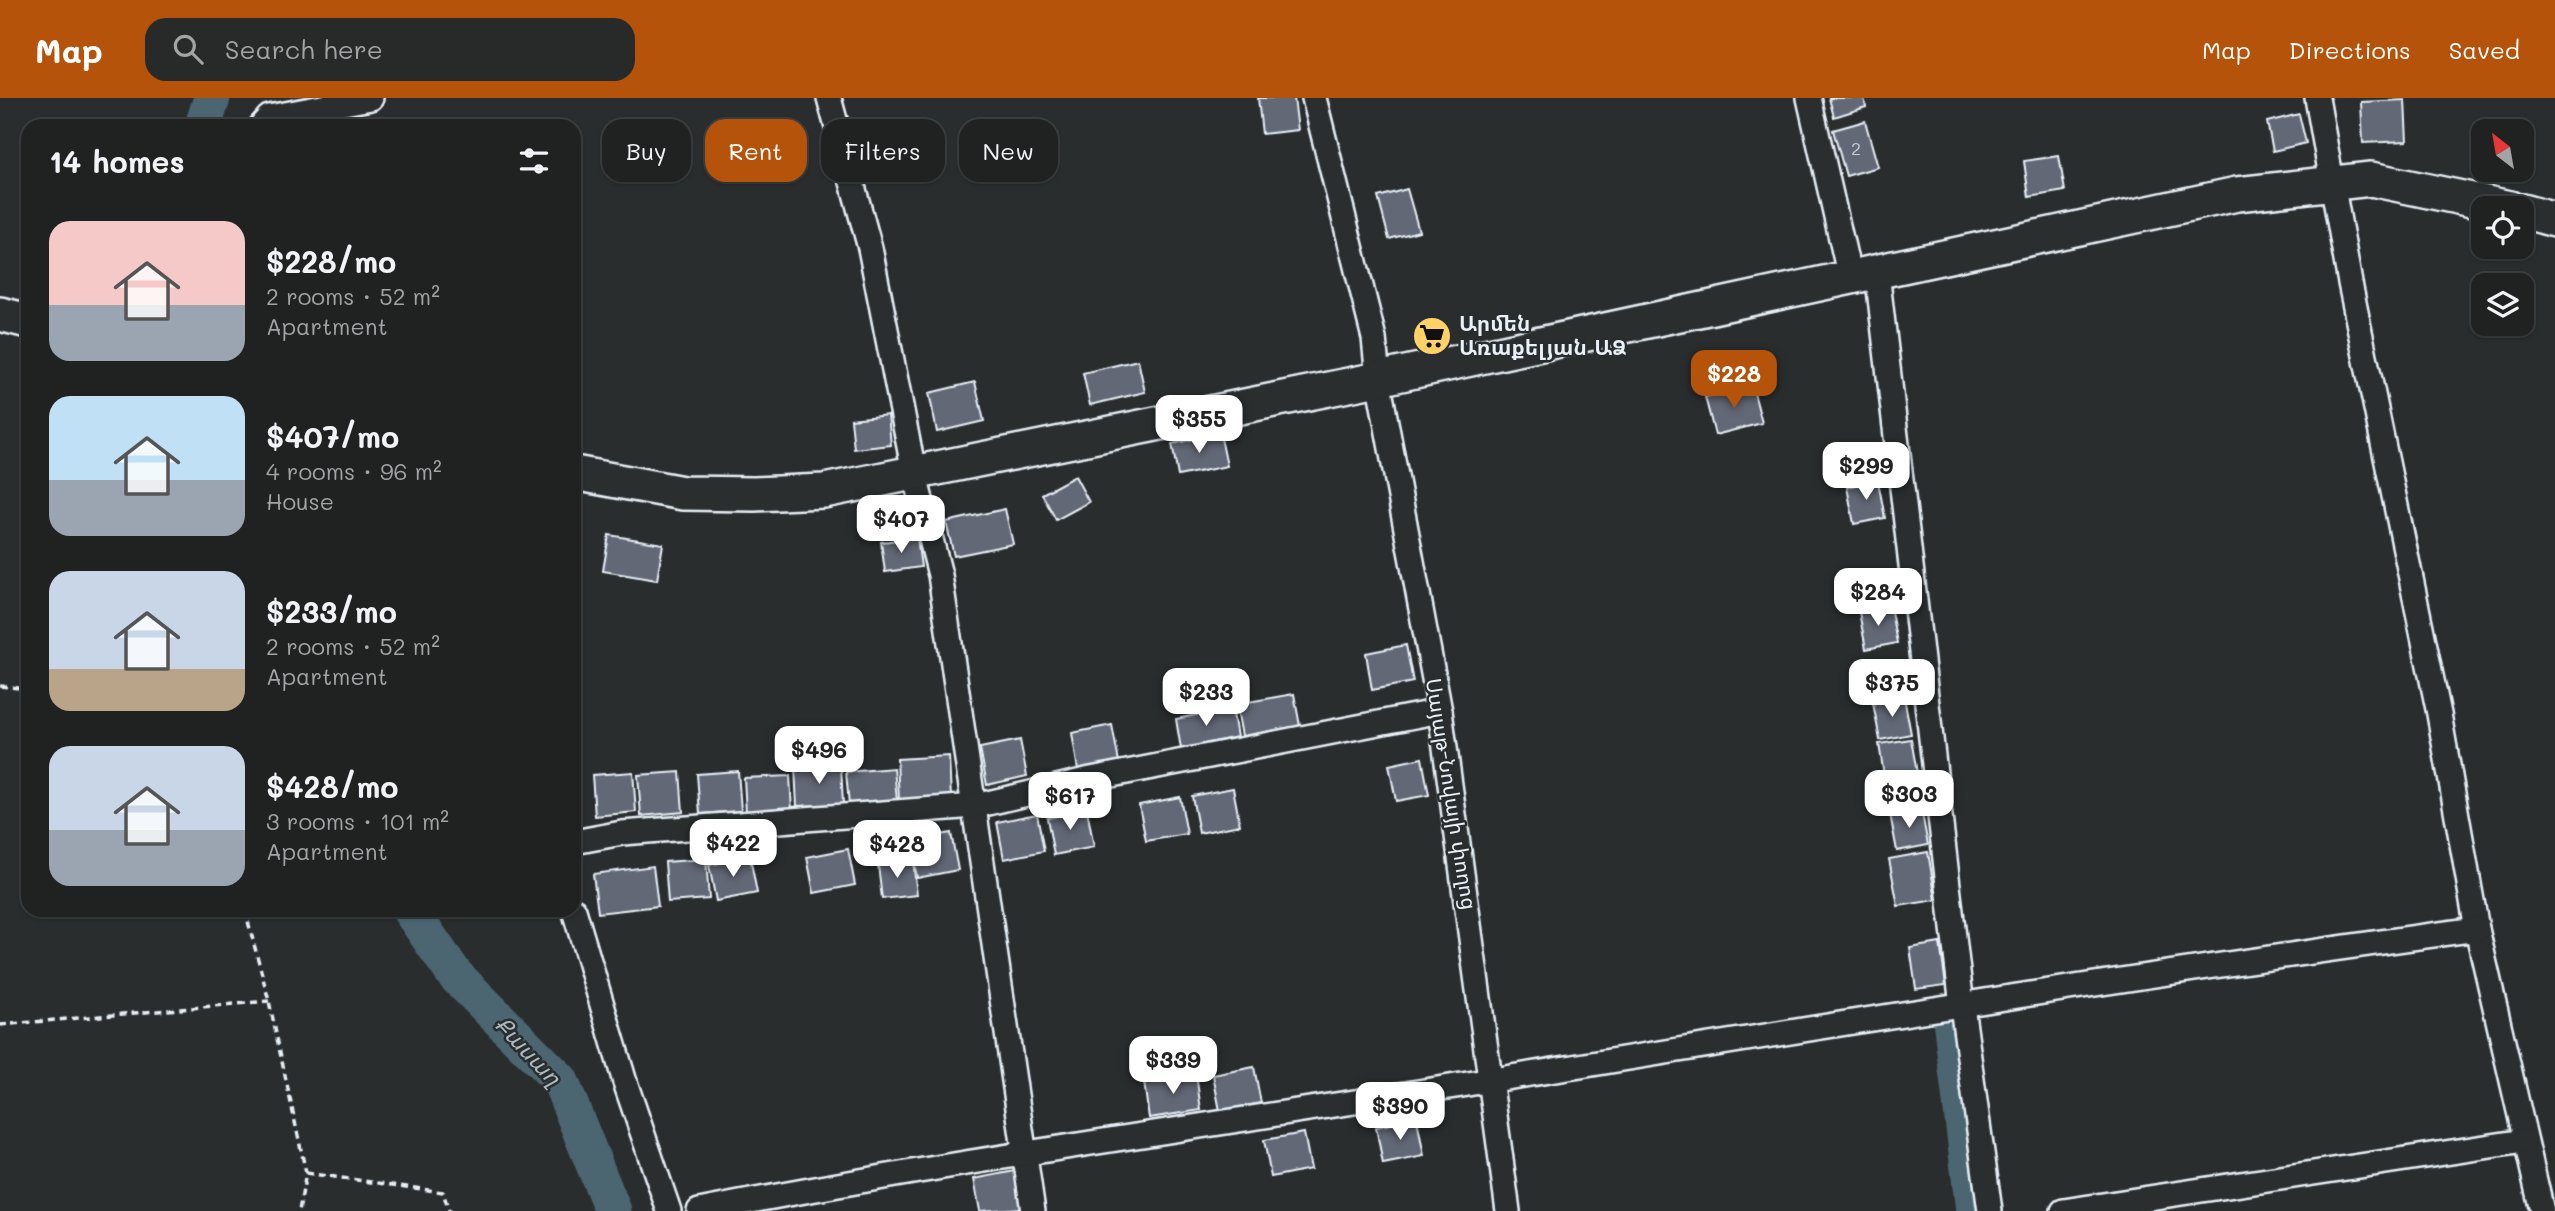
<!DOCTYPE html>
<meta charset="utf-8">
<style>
body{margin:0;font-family:Mali,"Noto Sans Armenian",sans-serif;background:#282a2a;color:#f1f3f6;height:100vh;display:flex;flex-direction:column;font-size:26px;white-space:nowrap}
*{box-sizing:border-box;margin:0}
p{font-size:23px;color:#a2a4a5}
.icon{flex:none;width:38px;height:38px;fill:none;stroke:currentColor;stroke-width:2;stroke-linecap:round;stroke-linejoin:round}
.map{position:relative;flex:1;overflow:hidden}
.sheet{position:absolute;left:21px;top:21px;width:560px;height:798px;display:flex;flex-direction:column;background:#202222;border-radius:21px;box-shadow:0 2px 5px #0004,0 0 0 2px #3d3f40}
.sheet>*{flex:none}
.top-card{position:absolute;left:602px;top:21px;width:665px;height:63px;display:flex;gap:14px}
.needle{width:46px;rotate:329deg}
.tools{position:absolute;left:2471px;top:21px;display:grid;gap:14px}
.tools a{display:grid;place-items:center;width:63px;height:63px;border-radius:14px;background:#202222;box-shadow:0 2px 5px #0004,0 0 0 2px #3d3f40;font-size:35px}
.price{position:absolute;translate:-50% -60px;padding:0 16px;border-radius:14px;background:#fff;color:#222;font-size:23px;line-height:46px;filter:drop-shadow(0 2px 4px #0008)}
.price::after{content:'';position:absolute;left:50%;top:42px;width:21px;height:16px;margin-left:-10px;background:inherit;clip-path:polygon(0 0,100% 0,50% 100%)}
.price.active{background:#b45309;color:#fff}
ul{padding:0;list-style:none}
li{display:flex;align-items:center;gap:21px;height:175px;padding:0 28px}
li span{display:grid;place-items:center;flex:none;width:196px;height:140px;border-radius:21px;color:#555}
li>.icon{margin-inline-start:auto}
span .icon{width:84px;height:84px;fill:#fffc;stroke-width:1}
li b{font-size:30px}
h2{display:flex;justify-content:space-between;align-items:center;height:84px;padding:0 28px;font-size:30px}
.pill{padding:0 24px;border-radius:21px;background:#202222;box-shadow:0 2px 5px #0004,0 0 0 2px #3d3f40;font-size:24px;line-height:63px}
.pill.active{background:#b45309;color:#fff}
header{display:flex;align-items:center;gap:42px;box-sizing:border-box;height:98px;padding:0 35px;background:#b45309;color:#fff}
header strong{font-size:33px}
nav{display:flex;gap:38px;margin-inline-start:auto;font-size:24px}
.search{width:490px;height:63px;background:#282a2a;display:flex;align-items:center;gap:18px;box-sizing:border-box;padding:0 24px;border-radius:21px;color:#a2a4a5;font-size:26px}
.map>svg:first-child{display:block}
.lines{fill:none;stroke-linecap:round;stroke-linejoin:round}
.canal{stroke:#4c6671;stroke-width:21}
.river{stroke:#4c6671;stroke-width:37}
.building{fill:#636776;stroke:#e8f1f8;stroke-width:2}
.street-casing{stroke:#e8f1f8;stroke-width:28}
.secondary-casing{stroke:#e8f1f8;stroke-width:38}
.path{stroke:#e8f1f8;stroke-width:3.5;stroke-dasharray:7 5;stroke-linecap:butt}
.street{stroke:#2a2d2e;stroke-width:23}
.secondary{stroke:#2a2d2e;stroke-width:33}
.labels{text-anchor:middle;stroke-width:5;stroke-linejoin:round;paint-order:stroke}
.number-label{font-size:18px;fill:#c7ced8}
.poi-label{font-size:21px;font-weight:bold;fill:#e8f1f8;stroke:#2a2d2e;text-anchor:start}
.street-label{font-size:21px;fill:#e8f1f8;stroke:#2a2d2e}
.water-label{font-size:23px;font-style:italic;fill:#aab9c2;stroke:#2a2d2e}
</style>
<header>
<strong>Map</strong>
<div class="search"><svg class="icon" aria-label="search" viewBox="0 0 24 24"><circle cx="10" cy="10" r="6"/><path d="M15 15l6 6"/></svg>Search here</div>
<nav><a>Map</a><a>Directions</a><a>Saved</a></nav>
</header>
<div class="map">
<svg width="2555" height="1113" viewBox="0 0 2555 1113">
<rect width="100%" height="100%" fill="#2a2d2e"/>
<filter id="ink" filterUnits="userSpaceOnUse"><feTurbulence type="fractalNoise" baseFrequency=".0143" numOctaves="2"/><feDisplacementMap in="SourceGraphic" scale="14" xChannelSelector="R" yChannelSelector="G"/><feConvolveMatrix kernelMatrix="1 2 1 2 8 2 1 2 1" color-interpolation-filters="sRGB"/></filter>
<g filter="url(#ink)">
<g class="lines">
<polyline class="canal" points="1943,921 1966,1113"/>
<g class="river">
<polyline points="203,28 212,0"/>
<polyline points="410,812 455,877 560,982 613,1113"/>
</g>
</g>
<g class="building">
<polygon points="1258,0 1294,0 1298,32 1262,36"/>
<polygon points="1829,0 1864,0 1866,9 1834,19"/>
<polygon points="2405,2 2407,43 2363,45 2361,4"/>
<polygon points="2299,16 2306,45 2273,53 2267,24"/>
<polygon points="1865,23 1878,69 1846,78 1833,32"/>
<polygon points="2059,58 2065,93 2029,99 2024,63"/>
<polygon points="1407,91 1419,133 1389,141 1378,99"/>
<polygon points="1138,262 1145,294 1090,307 1083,275"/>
<polygon points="975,284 984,323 937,334 929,295"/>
<polygon points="1752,287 1762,325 1715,337 1705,299"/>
<polygon points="888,317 891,347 854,351 851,321"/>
<polygon points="1220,335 1227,368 1178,378 1172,346"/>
<polygon points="1075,378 1089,404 1056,422 1042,396"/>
<polygon points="1878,383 1885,420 1854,426 1847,389"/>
<polygon points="1005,411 1013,446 954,458 946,424"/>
<polygon points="609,437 663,446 657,482 603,473"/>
<polygon points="917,440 921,469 885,474 881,444"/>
<polygon points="1890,508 1897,545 1866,551 1859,514"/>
<polygon points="1406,547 1413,584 1372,592 1366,555"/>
<polygon points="1294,596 1300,628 1242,638 1236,606"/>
<polygon points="1904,599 1911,636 1880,642 1873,605"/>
<polygon points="1232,610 1237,639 1181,651 1176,621"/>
<polygon points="1112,627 1119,664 1078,672 1072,635"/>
<polygon points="1911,641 1922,703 1889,709 1879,646"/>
<polygon points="1020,642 1027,678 987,687 980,650"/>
<polygon points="949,658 951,700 899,703 897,661"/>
<polygon points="1422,660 1429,697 1396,703 1389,667"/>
<polygon points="841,667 843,706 797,708 795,669"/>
<polygon points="894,670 897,703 849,707 846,674"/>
<polygon points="738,673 741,713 700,716 697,676"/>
<polygon points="633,674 636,714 595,718 592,677"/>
<polygon points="680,674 683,714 641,718 638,677"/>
<polygon points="790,678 792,713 746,715 744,680"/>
<polygon points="1233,690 1240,727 1199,735 1192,698"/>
<polygon points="1180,699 1187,736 1146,743 1139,707"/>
<polygon points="1921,710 1928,747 1897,753 1890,716"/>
<polygon points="1087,712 1094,749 1054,757 1047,720"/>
<polygon points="1037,716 1044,753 1004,761 997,724"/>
<polygon points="951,735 958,772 917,780 910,743"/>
<polygon points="848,751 855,787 814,795 807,759"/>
<polygon points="1928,754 1936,802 1898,808 1889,761"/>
<polygon points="750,759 757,795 716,803 709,767"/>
<polygon points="706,761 709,801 668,804 665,764"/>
<polygon points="913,763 917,797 882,801 878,767"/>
<polygon points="653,768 658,808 598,815 593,776"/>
<polygon points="1940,845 1946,887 1916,891 1910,850"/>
<polygon points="1254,969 1261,1005 1220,1013 1213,977"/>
<polygon points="1196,976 1201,1012 1149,1020 1144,984"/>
<polygon points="1417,1021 1424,1058 1383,1066 1376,1029"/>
<polygon points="1304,1035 1311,1071 1271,1079 1264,1042"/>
<polygon points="1015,1073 1022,1110 980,1113 974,1081"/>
</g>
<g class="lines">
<defs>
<g id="street">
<polyline points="829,0 870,150 914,374 940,477 1033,1113"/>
<polyline points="1314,0 1374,240 1378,281 1440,613 1508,1113"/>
<polyline points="1809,0 1850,180"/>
<polyline points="2317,0 2350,185 2439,616 2477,831 2542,1113"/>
<polyline points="261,28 269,19 371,0"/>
<polyline points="1877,174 1962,908 1990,1113"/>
<polyline points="574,744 622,735 975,708 1091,681 1440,613"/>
<polyline points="574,812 624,981 669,1113"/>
<path d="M699,1113C963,1061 1229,1025 1493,982C1821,929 2148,875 2477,831"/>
<polyline points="2063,1113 2524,1043"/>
</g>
<g id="secondary">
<polyline points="2522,113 2555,122"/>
<polyline points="0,216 28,223"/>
<polyline points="574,375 683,395 754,396 824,393 1378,281 2237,96 2371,81 2510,110"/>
</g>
</defs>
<use href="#street" class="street-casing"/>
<use href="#secondary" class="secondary-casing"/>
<g class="path">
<polyline points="0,588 28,591"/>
<polyline points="245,812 269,903 306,1075 299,1113"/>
<polyline points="0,927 269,903"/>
<polyline points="306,1075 443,1094 449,1113"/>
</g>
<use href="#street" class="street"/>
<use href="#secondary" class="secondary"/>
</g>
</g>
<defs>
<symbol id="supermarket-disc" viewBox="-11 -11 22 22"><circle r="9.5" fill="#ffd166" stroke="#2a2d2e"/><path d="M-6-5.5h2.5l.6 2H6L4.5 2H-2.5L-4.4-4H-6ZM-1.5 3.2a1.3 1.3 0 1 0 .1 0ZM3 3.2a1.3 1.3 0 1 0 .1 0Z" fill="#111"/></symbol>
</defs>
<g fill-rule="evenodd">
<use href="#supermarket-disc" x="1410" y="216" width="44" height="44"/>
</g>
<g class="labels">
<g class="number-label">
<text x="1856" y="57">2</text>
</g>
<g class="poi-label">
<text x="1459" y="233">Արմեն<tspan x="1459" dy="24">Առաքելյան ԱՁ</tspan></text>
</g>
<g class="street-label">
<text transform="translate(1451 696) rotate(81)" y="7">Սայաթ-Նովայի փողոց</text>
</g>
<g class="water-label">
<text transform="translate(528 953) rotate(47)" y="8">Քասաղ</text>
</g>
</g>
</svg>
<div class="tools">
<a><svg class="needle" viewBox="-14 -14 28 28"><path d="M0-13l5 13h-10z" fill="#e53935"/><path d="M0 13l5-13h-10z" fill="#a2a4a5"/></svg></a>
<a><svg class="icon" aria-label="locate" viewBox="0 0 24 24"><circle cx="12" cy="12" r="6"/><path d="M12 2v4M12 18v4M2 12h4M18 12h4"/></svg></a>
<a><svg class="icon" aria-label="layers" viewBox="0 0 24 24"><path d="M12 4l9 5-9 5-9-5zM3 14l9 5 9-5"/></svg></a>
</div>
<b class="price active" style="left:1734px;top:312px">$228</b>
<b class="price" style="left:1199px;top:357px">$355</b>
<b class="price" style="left:1866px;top:404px">$299</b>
<b class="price" style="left:901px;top:457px">$407</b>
<b class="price" style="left:1878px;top:530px">$284</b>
<b class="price" style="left:1892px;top:621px">$375</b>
<b class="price" style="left:1206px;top:630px">$233</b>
<b class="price" style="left:819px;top:688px">$496</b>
<b class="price" style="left:1909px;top:732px">$303</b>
<b class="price" style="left:1070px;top:734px">$617</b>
<b class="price" style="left:733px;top:781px">$422</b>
<b class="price" style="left:897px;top:782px">$428</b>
<b class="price" style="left:1173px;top:998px">$339</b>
<b class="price" style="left:1400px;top:1044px">$390</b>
<div class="top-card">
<a class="pill">Buy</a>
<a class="pill active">Rent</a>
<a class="pill">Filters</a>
<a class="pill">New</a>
</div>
<section class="sheet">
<h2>14 homes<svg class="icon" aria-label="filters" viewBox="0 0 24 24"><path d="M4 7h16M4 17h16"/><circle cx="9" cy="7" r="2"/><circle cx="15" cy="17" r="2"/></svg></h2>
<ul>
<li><span style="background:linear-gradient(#f6c9c9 60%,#9aa5b1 0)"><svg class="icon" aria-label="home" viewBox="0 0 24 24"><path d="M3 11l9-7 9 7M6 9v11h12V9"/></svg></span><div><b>$228/mo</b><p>2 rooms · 52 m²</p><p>Apartment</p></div></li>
<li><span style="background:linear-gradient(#bfe0f5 60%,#9aa5b1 0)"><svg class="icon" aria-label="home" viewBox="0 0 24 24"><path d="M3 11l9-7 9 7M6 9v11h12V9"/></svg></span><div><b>$407/mo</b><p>4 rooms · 96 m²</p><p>House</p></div></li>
<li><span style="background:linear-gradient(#c9d6e8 70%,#b9a48a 0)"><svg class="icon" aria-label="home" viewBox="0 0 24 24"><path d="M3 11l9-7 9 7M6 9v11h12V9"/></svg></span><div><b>$233/mo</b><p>2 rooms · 52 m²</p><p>Apartment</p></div></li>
<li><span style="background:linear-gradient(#c9d6e8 60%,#9aa5b1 0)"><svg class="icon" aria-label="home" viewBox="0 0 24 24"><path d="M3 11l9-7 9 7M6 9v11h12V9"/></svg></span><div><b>$428/mo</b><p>3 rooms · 101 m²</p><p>Apartment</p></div></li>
</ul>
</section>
</div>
